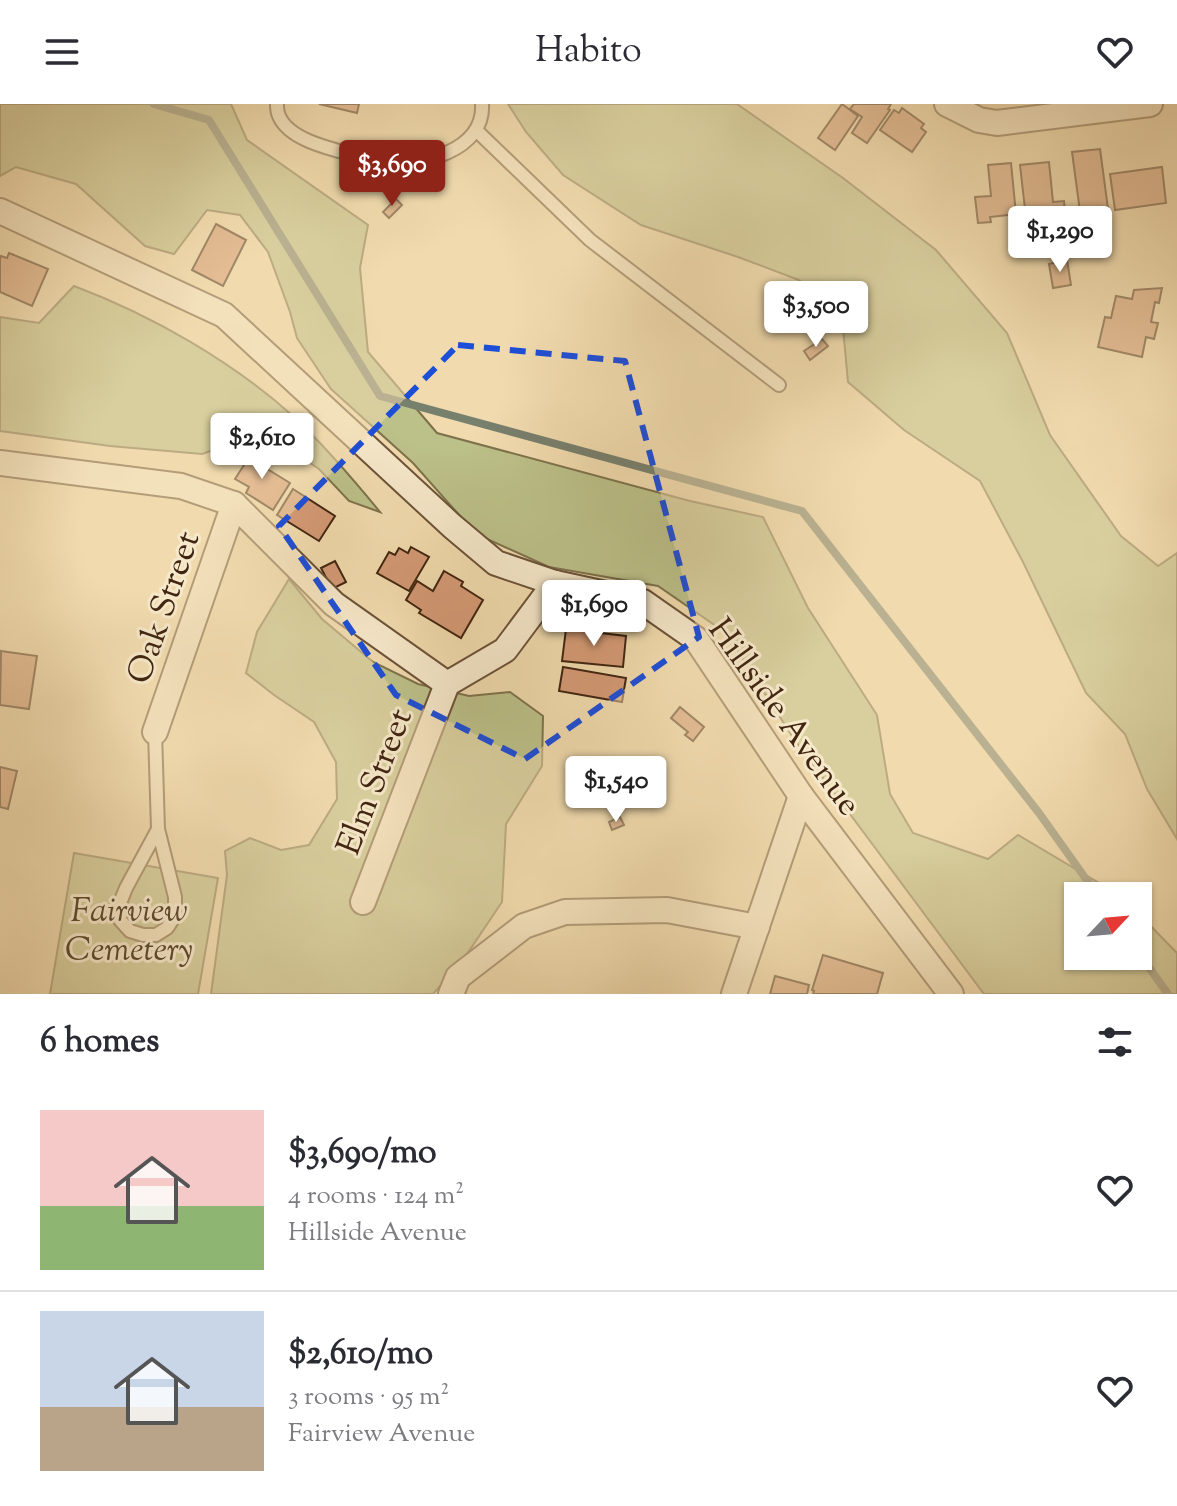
<!DOCTYPE html>
<meta charset="utf-8">
<style>
body{margin:0;font-family:"Sorts Mill Goudy",serif;background:#f2f2f3;color:#2b2b33;height:100vh;display:flex;flex-direction:column;font-size:30px;white-space:nowrap}
*{box-sizing:border-box;margin:0}
p{font-size:26px;color:#7c7c81}
.icon{flex:none;width:44px;height:44px;fill:none;stroke:currentColor;stroke-width:2;stroke-linecap:round;stroke-linejoin:round}
.map{position:relative;height:890px;overflow:hidden}
.details{display:flex;flex-direction:column;background:#fff;flex:1}
.details>*{flex:none}
.needle{width:52px;rotate:64deg}
.buttons{position:absolute;left:1064px;top:778px;display:grid;gap:16px}
.buttons a{display:grid;place-items:center;width:88px;height:88px;border-radius:0px;background:#fff;box-shadow:0 2px 6px #0004;font-size:40px}
.price{position:absolute;translate:-50% -68px;padding:0 18px;border-radius:8px;background:#fff;color:#222;font-size:26px;line-height:52px;filter:drop-shadow(0 2px 4px #0008)}
.price::after{content:'';position:absolute;left:50%;top:48px;width:24px;height:18px;margin-left:-12px;background:inherit;clip-path:polygon(0 0,100% 0,50% 100%)}
.price.active{background:#8f2418;color:#fff}
ul{padding:0;list-style:none}
li{display:flex;align-items:center;gap:24px;height:200px;padding:0 40px}
li+li{border-top:2px solid #e1e1e2}
li span{display:grid;place-items:center;flex:none;width:224px;height:160px;border-radius:0px;color:#555}
li>.icon{margin-inline-start:auto}
span .icon{width:96px;height:96px;fill:#fffc;stroke-width:1}
li b{font-size:34px}
h2{display:flex;justify-content:space-between;align-items:center;height:96px;padding:0 40px;font-size:34px}
header{display:flex;justify-content:space-between;align-items:center;height:104px;padding:0 40px;background:#fff;font-size:36px;font-weight:600}
.map>svg:first-child{display:block}
.green{fill:#bcc089;stroke:#7e724c;stroke-width:2}
.lines{fill:none;stroke-linecap:round;stroke-linejoin:round}
.stream{stroke:#777f6d;stroke-width:8}
.building{fill:#d49a75;stroke:#402510;stroke-width:2}
.lane-casing{stroke:#6c5238;stroke-width:16}
.street-casing{stroke:#6c5238;stroke-width:28}
.lane{stroke:#f6e8ca;stroke-width:12}
.street{stroke:#f6e8ca;stroke-width:24}
.marked{fill:none;stroke:#1d4ed8;stroke-width:6;stroke-dasharray:16 10;stroke-linejoin:round}
.labels{text-anchor:middle;stroke-width:6;stroke-linejoin:round;paint-order:stroke}
.street-label{font-size:34px;fill:#402510;stroke:#f6e8ca}
.park-label{font-size:34px;font-style:italic;fill:#5f4c2e;stroke:#f6e8ca}
</style>
<header><svg class="icon" aria-label="menu" viewBox="0 0 24 24"><path d="M4 6h16M4 12h16M4 18h16"/></svg>Habito<svg class="icon" aria-label="heart" viewBox="0 0 24 24"><path d="M12 20l-8-8c-3-5 5-10 8-4 3-6 11-1 8 4z"/></svg></header>
<div class="map">
<svg width="1177" height="890" viewBox="0 0 1177 890">
<rect width="100%" height="100%" fill="#f1dbae"/>
<filter id="stains"><feTurbulence type="fractalNoise" baseFrequency=".0025" numOctaves="4"/><feColorMatrix values="0 0 0 0 .2 0 0 0 0 .09 0 0 0 0 .02 0 0 0 .5 -.17"/></filter>
<radialGradient id="worn" r=".72"><stop offset=".6" stop-color="#630" stop-opacity="0"/><stop offset="1" stop-color="#630" stop-opacity=".3"/></radialGradient>
<g class="green">
<polygon points="0,0 231,0 247,36 368,121 360,164 368,248 437,329 690,397 763,413 808,504 877,611 890,690 913,729 988,755 1018,731 1121,792 1078,792 1078,852 1138,852 1138,809 1177,849 1177,890 984,890 794,635 726,529 658,482 549,463 476,430 413,359 331,285 297,234 290,208 268,148 240,111 207,106 174,150 145,142 76,80 16,63 0,72"/>
<polygon points="508,0 737,0 843,74 936,146 1007,229 1050,331 1121,432 1158,462 1177,449 1177,735 1147,685 1125,630 1086,589 1023,458 980,377 904,326 848,278 842,213 799,176 738,153 641,121 563,71 526,28"/>
<path d="M74,182C151,211 232,257 294,313C325,342 353,375 380,408L349,397L319,365L285,342L251,333L202,350L110,342L0,327V213L39,219Z"/>
<polygon points="289,475 322,515 373,558 418,580 469,592 510,588 543,612 542,662 506,720 502,798 461,859 433,890 211,890 227,771 225,747 250,734 281,746 309,741 337,695 336,658 314,618 274,591 246,569 257,528"/>
<polygon points="74,749 218,774 198,890 50,890"/>
</g>
<g class="lines">
<g class="stream">
<polyline points="154,0 209,16 380,292 802,407 1039,709 1098,792"/>
<polyline points="1138,848 1168,890"/>
</g>
</g>
<g class="building">
<polygon points="319,0 359,0 357,9"/>
<polygon points="842,0 858,12 835,46 818,34"/>
<polygon points="854,0 891,0 888,5 890,6 867,39 852,29 862,13 850,5"/>
<polygon points="902,4 924,20 921,24 926,28 912,48 880,26 894,6 899,9"/>
<polygon points="1100,45 1109,112 1081,115 1072,48"/>
<polygon points="1049,58 1053,98 1064,97 1067,128 1058,133 1023,137 1020,105 1025,105 1020,61"/>
<polygon points="1011,59 1016,110 990,113 991,118 978,119 975,93 991,92 988,61"/>
<polygon points="1162,63 1166,99 1115,106 1110,70"/>
<polygon points="396,95 402,101 389,114 383,108"/>
<polygon points="216,120 246,136 223,182 192,166"/>
<polygon points="9,149 48,165 32,202 0,188 0,155 1,152 7,154"/>
<polygon points="1067,156 1071,181 1053,184 1049,160"/>
<polygon points="1162,184 1159,199 1155,198 1151,218 1158,219 1154,235 1146,233 1142,253 1098,243 1105,213 1111,214 1116,192 1132,195 1134,186"/>
<polygon points="822,235 828,242 810,256 804,247"/>
<polygon points="253,347 268,356 264,363 290,379 273,406 246,389 249,383 235,375"/>
<polygon points="293,385 335,412 319,437 277,411"/>
<polygon points="411,443 429,453 409,487 377,469 389,448 395,451 399,444 408,449"/>
<polygon points="335,457 346,478 332,485 321,464"/>
<polygon points="444,467 463,478 461,482 483,496 461,534 419,509 421,506 406,496 417,477 433,487"/>
<polygon points="566,525 626,532 623,563 562,557"/>
<polygon points="1,547 37,552 29,605 0,601"/>
<polygon points="563,563 626,574 622,598 559,587"/>
<polygon points="680,603 704,623 693,637 685,631 688,628 671,614"/>
<polygon points="0,663 17,667 8,705 0,703"/>
<polygon points="606,681 625,686 621,701 602,695"/>
<polygon points="620,713 624,721 612,726 609,718"/>
<polygon points="823,851 883,869 877,890 813,890 814,887 812,886"/>
<polygon points="775,872 809,881 807,890 770,890"/>
</g>
<g class="lines">
<defs>
<g id="lane">
<path d="M277,0C277,4 277,8 279,12C289,36 331,45 354,51C363,54 374,58 384,59C421,62 485,47 482,0"/>
<polyline points="477,27 590,136 779,281"/>
<polyline points="155,628 158,725 175,793 175,812 167,824 156,831 143,831 130,827 120,816 120,799 126,784 158,725"/>
</g>
<g id="street">
<polyline points="947,0 979,16 997,19 1150,0"/>
<polyline points="0,107 224,211 452,422 496,459 555,479 643,498 696,535 801,692 951,890"/>
<polyline points="0,359 181,382 234,400 334,500 447,580"/>
<polyline points="447,580 505,546 555,479"/>
<polyline points="155,628 234,400"/>
<polyline points="363,798 447,580"/>
<polyline points="451,890 458,873 524,822 565,808 667,806 757,823"/>
<polyline points="734,890 801,692"/>
</g>
</defs>
<use href="#lane" class="lane-casing"/>
<use href="#street" class="street-casing"/>
<use href="#lane" class="lane"/>
<use href="#street" class="street"/>
</g>
<path d="M0 0H1177V890H0ZM458,241L625,257L699,533L525,655L396,591L279,422Z" fill="#f1dbae" fill-opacity=".55" fill-rule="evenodd"/>
<path class="marked" d="M458,241L625,257L699,533L525,655L396,591L279,422Z"/>
<g class="labels">
<g class="street-label">
<text transform="translate(162 503) rotate(-71)" y="12">Oak Street</text>
<text transform="translate(786 612) rotate(54)" y="12">Hillside Avenue</text>
<text transform="translate(373 677) rotate(-69)" y="12">Elm Street</text>
</g>
<g class="park-label">
<text x="129" y="817">Fairview<tspan x="129" dy="39">Cemetery</tspan></text>
</g>
</g>
<rect width="100%" height="100%" filter="url(#stains)"/>
<rect width="100%" height="100%" fill="url(#worn)"/>
</svg>
<div class="buttons">
<a><svg class="needle" viewBox="-14 -14 28 28"><path d="M0-13l5 13h-10z" fill="#e53935"/><path d="M0 13l5-13h-10z" fill="#7c7c81"/></svg></a>
</div>
<b class="price active" style="left:392px;top:104px">$3,690</b>
<b class="price" style="left:1060px;top:170px">$1,290</b>
<b class="price" style="left:816px;top:245px">$3,500</b>
<b class="price" style="left:262px;top:377px">$2,610</b>
<b class="price" style="left:594px;top:544px">$1,690</b>
<b class="price" style="left:616px;top:720px">$1,540</b>
</div>
<section class="details">
<h2>6 homes<svg class="icon" aria-label="filters" viewBox="0 0 24 24"><path d="M4 7h16M4 17h16"/><circle cx="9" cy="7" r="2"/><circle cx="15" cy="17" r="2"/></svg></h2>
<ul>
<li><span style="background:linear-gradient(#f6c9c9 60%,#8fb573 0)"><svg class="icon" aria-label="home" viewBox="0 0 24 24"><path d="M3 11l9-7 9 7M6 9v11h12V9"/></svg></span><div><b>$3,690/mo</b><p>4 rooms · 124 m²</p><p>Hillside Avenue</p></div><svg class="icon" aria-label="heart" viewBox="0 0 24 24"><path d="M12 20l-8-8c-3-5 5-10 8-4 3-6 11-1 8 4z"/></svg></li>
<li><span style="background:linear-gradient(#c9d6e8 60%,#b9a48a 0)"><svg class="icon" aria-label="home" viewBox="0 0 24 24"><path d="M3 11l9-7 9 7M6 9v11h12V9"/></svg></span><div><b>$2,610/mo</b><p>3 rooms · 95 m²</p><p>Fairview Avenue</p></div><svg class="icon" aria-label="heart" viewBox="0 0 24 24"><path d="M12 20l-8-8c-3-5 5-10 8-4 3-6 11-1 8 4z"/></svg></li>
</ul>
</section>
